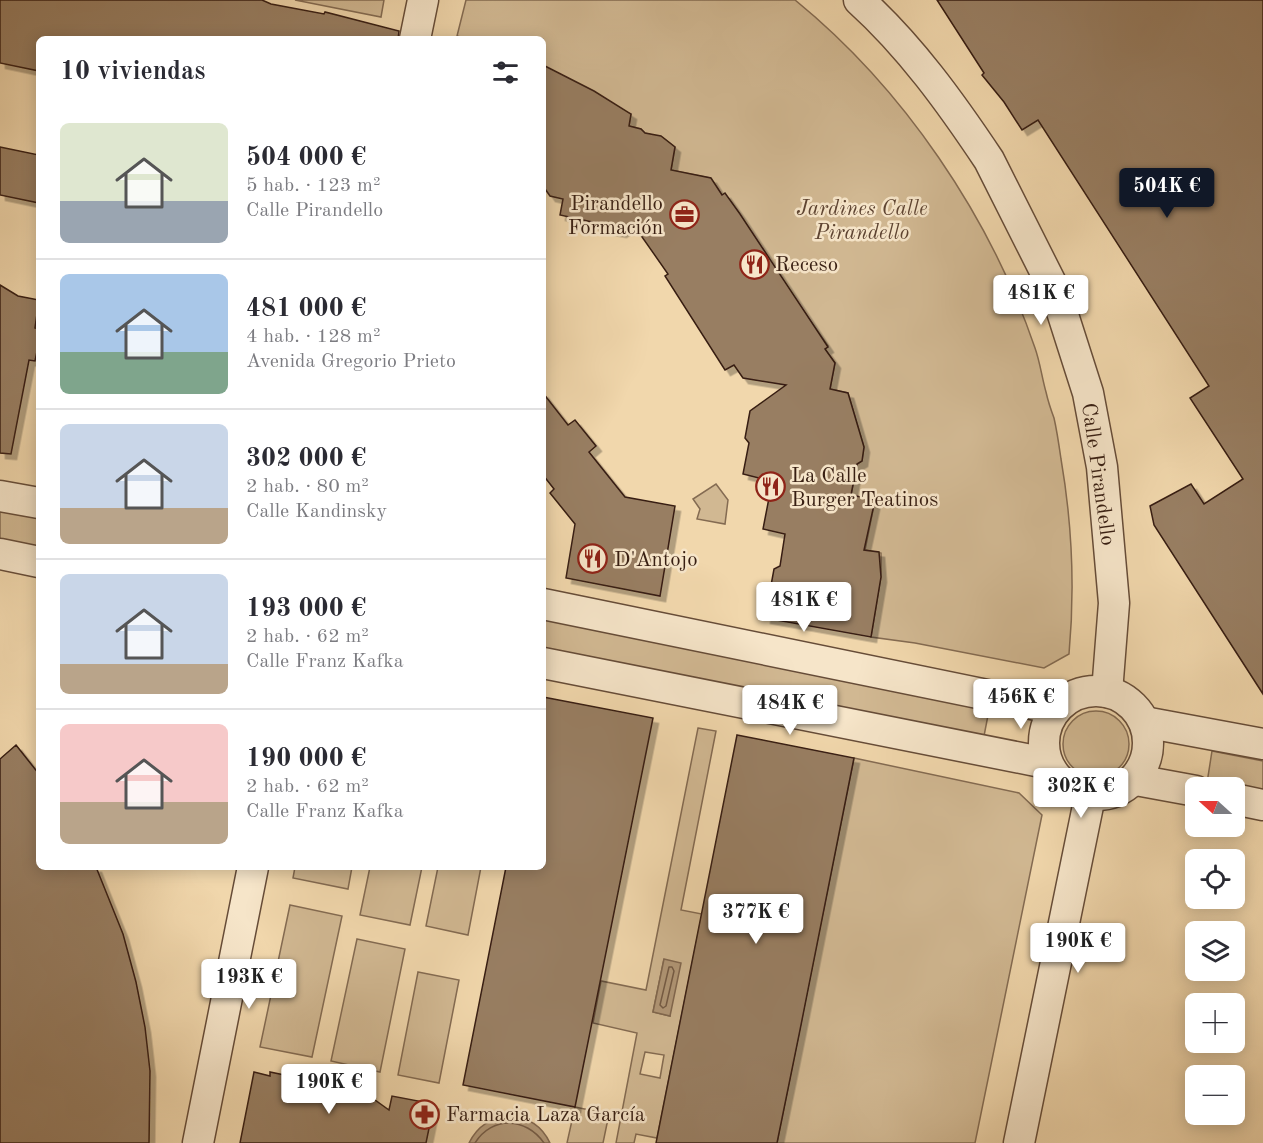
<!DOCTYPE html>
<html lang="es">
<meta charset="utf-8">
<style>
body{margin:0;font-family:"Old Standard TT",serif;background:#f7f7f7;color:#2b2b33;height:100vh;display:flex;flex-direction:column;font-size:22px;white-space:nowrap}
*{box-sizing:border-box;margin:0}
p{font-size:20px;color:#7c7c81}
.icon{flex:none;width:33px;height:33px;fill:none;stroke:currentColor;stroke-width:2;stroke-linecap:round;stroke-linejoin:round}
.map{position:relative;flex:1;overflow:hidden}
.side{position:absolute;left:36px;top:36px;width:510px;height:834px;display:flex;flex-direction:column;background:#fff;border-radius:9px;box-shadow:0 3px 15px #0003}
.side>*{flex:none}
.needle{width:39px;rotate:291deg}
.tools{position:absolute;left:1185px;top:777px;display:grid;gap:12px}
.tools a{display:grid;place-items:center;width:60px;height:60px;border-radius:9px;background:#fff;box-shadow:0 3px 15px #0003;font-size:30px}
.price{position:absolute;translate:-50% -51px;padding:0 14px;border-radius:6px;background:#fff;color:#222;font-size:20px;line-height:39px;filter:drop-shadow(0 2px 3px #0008)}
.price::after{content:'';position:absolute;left:50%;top:36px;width:18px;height:14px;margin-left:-9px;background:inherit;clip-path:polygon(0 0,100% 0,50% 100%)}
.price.active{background:#111827;color:#fff}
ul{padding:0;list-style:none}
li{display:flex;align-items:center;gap:18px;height:150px;padding:0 24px}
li+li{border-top:2px solid #e1e1e2}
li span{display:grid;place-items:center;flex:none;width:168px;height:120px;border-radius:9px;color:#555}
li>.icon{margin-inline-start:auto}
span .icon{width:72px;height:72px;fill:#fffc;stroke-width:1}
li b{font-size:26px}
h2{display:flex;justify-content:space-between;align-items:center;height:72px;padding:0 24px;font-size:26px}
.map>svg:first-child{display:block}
.green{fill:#d1b892;stroke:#846b52;stroke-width:1.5;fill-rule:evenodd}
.water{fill:#b29878;stroke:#81674f;stroke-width:1.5}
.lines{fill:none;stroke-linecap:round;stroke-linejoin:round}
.shore{stroke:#745b45;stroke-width:1.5}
.building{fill:#987e62;stroke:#371e12;stroke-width:1.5;filter:url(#shadow)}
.minor-casing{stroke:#664c38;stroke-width:33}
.minor{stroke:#f6e5c9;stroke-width:30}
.labels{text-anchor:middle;stroke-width:5;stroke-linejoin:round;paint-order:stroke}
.poi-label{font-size:21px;fill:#371e12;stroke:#f6e5c9;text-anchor:start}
.park-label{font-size:21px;font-style:italic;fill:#5e4432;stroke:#f6e5c9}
.street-label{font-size:21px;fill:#371e12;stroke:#f6e5c9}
</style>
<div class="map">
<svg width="1263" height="1143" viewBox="0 0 1263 1143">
<defs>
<filter id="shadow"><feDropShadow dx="5.5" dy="5.5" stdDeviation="0" flood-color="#0004"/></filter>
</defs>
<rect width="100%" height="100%" fill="#f1d7ac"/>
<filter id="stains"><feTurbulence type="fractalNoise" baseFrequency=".00333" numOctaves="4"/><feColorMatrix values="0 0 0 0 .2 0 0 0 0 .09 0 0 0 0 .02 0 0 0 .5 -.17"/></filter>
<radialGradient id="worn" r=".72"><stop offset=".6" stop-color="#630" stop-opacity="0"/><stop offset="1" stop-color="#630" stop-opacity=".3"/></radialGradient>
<g class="green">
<polygon points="295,0 384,0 381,17"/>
<path d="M466,0H795C903,88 990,216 1035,348C1040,362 1042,378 1046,392C1048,401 1051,410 1054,418C1057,431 1059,445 1061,459C1072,523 1075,589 1069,654L1044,668L915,643L871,637L881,577V553L865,550L875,500L851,495L857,464L862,461L864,447L848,393L830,389L835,363L825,349L828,346L710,178L671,170L675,147L663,138L645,133L641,129L629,126L631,114L543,83V39H468L457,36Z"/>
<polygon points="716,484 728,500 725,524 697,519 700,509 693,499"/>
<polygon points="0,510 39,517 39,550 0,542"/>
<polygon points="543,617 990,705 984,736 543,650"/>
<circle cx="1096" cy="744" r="33"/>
<path d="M698,728L716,731L681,910L702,914L657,1138L636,1134L634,1143H616L637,1033L593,1023L601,981L646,990ZM664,959L670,1015V1016L653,1012ZM645,1052L664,1055L660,1078L640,1074Z"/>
<polygon points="1212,751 1263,761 1263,794 1207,783"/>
<polygon points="854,758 1019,793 1042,815 975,1143 777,1143"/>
<polygon points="295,867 352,867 348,889 293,878"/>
<polygon points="370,867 422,867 410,925 360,915"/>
<polygon points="438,867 481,867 468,935 426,926"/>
<polygon points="290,905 342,916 312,1057 260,1047"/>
<polygon points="357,939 405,949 380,1072 331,1061"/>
<polygon points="418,972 459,980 439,1083 398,1075"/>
<polygon points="575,1107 609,1114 603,1143 567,1143"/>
</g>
<g class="water">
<polygon points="664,959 681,963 670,1016 653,1012"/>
<path d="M509,1116C528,1117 542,1126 550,1143H469C478,1125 490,1119 509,1116Z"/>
</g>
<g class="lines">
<g class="shore">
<polygon points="669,967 672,967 674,971 666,1006 663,1008 660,1005"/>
<path d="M475,1143C492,1116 526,1117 544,1143"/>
</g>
</g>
<g class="building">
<polygon points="0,0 262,0 271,4 324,14 325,12 399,31 398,39 39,39 39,71 0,63"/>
<polygon points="937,0 1263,0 1263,694 1154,525 1150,506 1191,484 1204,504 1243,479 1190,398 1209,386 1038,120 1022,130 1004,102 982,75 984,73"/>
<polygon points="543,65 594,91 631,114 629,126 641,129 645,133 661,136 675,147 671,170 711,178 722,195 725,193 740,214 828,347 825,349 835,363 830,389 848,393 864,447 862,461 857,464 851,495 875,500 864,550 879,552 881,577 871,637 765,618 774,569 780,566 785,534 763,529 769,498 765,493 767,480 743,474 749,443 745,438 750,411 786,385 743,378 734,365 725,370 665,276 668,274 633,224 621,232 595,227 592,222 560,215 563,199 550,196 543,186"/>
<polygon points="0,147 39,155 39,203 0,195"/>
<polygon points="0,285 18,296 39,300 35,328 39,329 39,342 35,361 29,360 11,454 0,453"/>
<polygon points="543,393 568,425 575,420 596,446 589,452 625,497 675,506 660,596 566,578 575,524 550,493 554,489 543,475"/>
<polygon points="543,697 653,718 575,1107 463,1085 506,867 543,867"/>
<polygon points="737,735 854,758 800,1030 777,1143 656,1143"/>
<polygon points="16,745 39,774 39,867 96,867 123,934 136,982 145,1027 150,1071 149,1143 0,1143 0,759"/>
<polygon points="254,1072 270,1076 270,1072 299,1078 297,1091 327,1083 361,1090 389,1110 392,1096 434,1104 426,1143 240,1143"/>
</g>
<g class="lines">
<defs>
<g id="minor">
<path d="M859,0C910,46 951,103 989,160L1056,293L1088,393L1102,467L1114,603L1107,692"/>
<polyline points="415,39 423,0"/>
<polyline points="0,496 39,503"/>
<polyline points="0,554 39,562"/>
<polyline points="543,604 1056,709"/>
<polyline points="543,663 1046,763"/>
<circle cx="1096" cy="743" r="52"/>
<polyline points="1144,722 1263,744"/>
<polyline points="1136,780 1196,791"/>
<polyline points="1234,799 1263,805"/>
<polyline points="198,1143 253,867"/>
<polyline points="1019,1143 1090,796"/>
</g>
</defs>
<use href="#minor" class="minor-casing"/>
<use href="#minor" class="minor"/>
</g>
<defs>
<symbol id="office-ring" viewBox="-11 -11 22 22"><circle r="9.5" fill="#f6e5c9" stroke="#8f2418" stroke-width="1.5"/><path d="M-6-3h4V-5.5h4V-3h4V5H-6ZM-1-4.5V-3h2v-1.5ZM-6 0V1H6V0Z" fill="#8f2418"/></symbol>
<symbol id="restaurant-ring" viewBox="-11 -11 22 22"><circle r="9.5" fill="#f6e5c9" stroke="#8f2418" stroke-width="1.5"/><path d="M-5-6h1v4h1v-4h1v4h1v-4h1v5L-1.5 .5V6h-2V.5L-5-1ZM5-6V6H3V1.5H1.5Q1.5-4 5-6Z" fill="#8f2418"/></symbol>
<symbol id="pharmacy-ring" viewBox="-11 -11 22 22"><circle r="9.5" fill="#f6e5c9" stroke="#8f2418" stroke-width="1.5"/><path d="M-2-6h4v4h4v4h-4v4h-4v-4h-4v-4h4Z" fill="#8f2418"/></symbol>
</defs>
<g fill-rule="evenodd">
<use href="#office-ring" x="668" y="198" width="33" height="33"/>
<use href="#restaurant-ring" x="738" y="248" width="33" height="33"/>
<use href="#restaurant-ring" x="754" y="470" width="33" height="33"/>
<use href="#restaurant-ring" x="576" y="542" width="33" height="33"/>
<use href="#pharmacy-ring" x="408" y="1098" width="33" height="33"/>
</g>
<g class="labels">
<g class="poi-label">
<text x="663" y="210" text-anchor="end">Pirandello<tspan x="663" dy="24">Formación</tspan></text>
<text x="775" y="271">Receso</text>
<text x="791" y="482">La Calle<tspan x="791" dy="24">Burger Teatinos</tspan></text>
<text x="614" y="566">D'Antojo</text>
<text x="446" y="1121">Farmacia Laza García</text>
</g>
<g class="park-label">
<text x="862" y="215">Jardines Calle<tspan x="862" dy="24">Pirandello</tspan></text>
</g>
<g class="street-label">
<text transform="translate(1099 474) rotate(82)" y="7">Calle Pirandello</text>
</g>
</g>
<rect width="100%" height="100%" filter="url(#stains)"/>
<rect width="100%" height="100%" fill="url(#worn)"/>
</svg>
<div class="tools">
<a><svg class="needle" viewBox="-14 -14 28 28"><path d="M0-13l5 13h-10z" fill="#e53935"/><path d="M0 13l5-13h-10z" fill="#7c7c81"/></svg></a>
<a><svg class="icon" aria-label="locate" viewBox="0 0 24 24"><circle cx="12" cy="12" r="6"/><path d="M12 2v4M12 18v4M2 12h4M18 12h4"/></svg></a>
<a><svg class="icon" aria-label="layers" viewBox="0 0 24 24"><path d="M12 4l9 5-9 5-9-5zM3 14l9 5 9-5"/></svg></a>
<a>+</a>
<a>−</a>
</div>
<b class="price active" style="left:1167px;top:219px">504K €</b>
<b class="price" style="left:1041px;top:326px">481K €</b>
<b class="price" style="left:804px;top:633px">481K €</b>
<b class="price" style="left:1021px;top:730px">456K €</b>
<b class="price" style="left:790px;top:736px">484K €</b>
<b class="price" style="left:1081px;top:819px">302K €</b>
<b class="price" style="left:756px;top:945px">377K €</b>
<b class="price" style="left:1078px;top:974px">190K €</b>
<b class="price" style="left:249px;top:1010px">193K €</b>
<b class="price" style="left:329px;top:1115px">190K €</b>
<section class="side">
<h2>10 viviendas<svg class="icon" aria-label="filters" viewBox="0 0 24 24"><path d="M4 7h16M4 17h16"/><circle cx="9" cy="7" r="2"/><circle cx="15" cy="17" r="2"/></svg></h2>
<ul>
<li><span style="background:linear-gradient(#dfe7d0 65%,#9aa5b1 0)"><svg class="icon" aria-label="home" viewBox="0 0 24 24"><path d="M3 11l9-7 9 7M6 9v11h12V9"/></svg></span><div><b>504 000 €</b><p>5 hab. · 123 m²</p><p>Calle Pirandello</p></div></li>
<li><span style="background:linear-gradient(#a9c7e8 65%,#7fa58c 0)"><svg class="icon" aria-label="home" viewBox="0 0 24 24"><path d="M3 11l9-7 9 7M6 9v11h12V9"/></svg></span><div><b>481 000 €</b><p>4 hab. · 128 m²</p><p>Avenida Gregorio Prieto</p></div></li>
<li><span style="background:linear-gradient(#c9d6e8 70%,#b9a48a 0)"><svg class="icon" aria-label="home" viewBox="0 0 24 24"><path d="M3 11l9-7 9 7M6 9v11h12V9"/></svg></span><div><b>302 000 €</b><p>2 hab. · 80 m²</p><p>Calle Kandinsky</p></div></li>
<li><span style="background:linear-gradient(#c9d6e8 75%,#b9a48a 0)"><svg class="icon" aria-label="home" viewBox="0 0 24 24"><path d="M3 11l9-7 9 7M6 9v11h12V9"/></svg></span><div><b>193 000 €</b><p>2 hab. · 62 m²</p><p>Calle Franz Kafka</p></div></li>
<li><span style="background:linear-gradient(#f6c9c9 65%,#b9a48a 0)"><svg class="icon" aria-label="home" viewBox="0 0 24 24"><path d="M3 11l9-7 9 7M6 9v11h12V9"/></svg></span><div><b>190 000 €</b><p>2 hab. · 62 m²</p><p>Calle Franz Kafka</p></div></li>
</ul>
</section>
</div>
